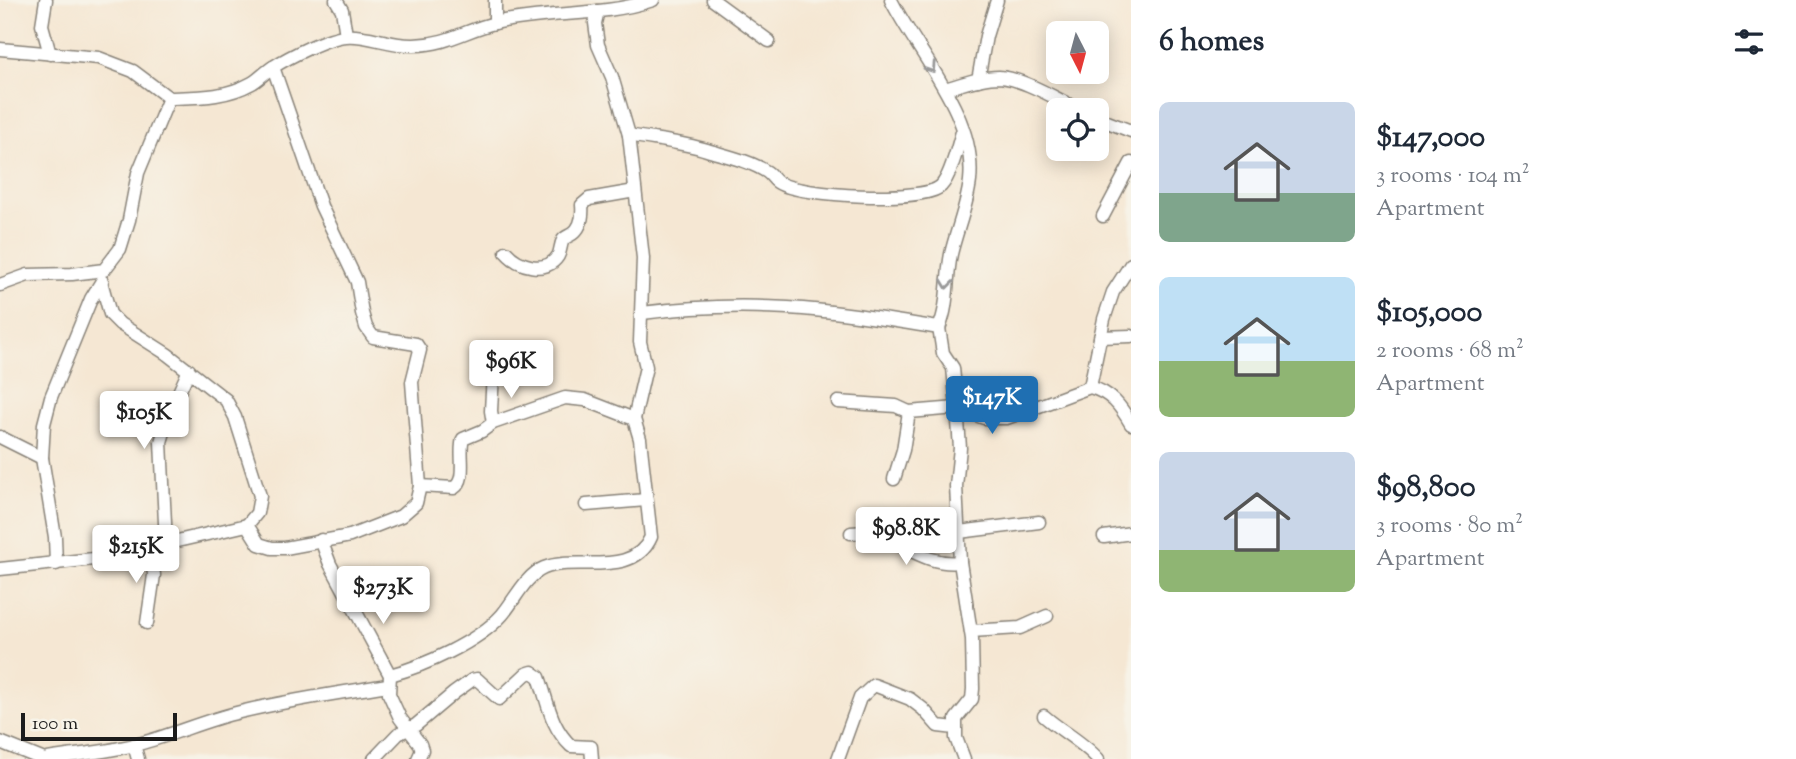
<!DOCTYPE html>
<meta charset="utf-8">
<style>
body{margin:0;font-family:"Sorts Mill Goudy",serif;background:#f6f6f7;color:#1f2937;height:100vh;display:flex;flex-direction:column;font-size:26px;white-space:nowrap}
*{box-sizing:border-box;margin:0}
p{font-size:23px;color:#747a83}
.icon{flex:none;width:38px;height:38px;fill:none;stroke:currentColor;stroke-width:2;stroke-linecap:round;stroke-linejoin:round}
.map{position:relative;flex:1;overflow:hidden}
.panel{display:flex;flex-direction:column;background:#fff;width:665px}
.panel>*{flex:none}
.needle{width:46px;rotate:174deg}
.fabs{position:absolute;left:1046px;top:21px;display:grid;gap:14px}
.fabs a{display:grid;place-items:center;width:63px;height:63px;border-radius:10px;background:#fff;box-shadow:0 4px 18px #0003;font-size:35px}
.scale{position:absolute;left:21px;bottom:18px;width:156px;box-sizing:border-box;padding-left:7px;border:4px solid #1c1c1c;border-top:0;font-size:19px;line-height:24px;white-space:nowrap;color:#1c1c1c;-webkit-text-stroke:5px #f7f3e8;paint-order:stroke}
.price{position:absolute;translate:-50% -60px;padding:0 16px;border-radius:7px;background:#fff;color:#222;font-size:23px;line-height:46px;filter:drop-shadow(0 2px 4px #0008)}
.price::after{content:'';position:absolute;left:50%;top:42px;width:21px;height:16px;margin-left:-10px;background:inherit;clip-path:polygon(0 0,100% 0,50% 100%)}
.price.current{background:#1f6fb2;color:#fff}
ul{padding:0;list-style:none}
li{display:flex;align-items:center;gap:21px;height:175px;padding:0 28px}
li span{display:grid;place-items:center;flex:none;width:196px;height:140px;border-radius:10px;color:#555}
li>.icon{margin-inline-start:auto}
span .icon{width:84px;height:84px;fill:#fffc;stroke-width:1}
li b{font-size:30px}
h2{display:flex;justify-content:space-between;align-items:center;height:84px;padding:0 28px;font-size:30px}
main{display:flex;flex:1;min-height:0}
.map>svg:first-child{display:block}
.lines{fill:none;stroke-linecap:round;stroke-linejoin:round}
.street-casing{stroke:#888278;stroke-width:15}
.street{stroke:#fff;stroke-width:12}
.oneway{stroke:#999}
</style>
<main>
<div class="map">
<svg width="1131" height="759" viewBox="0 0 1131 759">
<rect width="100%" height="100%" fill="#f7f3e8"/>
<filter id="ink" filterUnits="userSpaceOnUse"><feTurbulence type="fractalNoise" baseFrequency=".0143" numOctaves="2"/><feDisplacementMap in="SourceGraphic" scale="14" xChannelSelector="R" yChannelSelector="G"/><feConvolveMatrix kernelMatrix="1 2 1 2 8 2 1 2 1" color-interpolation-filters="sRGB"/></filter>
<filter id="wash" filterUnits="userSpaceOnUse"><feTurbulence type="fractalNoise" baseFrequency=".00686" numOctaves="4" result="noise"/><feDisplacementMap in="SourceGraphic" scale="28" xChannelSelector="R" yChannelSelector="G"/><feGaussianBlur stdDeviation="1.57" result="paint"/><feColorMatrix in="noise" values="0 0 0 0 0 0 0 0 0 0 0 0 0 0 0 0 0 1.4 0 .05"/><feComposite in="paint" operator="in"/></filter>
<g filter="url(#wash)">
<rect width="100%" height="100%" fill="#f5e7d3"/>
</g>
<g filter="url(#ink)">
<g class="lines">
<defs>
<g id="street">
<polyline points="46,0 42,25 50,54"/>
<polyline points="336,0 342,10 346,35"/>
<polyline points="713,0 769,41"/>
<polyline points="495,23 495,0"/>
<polyline points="0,49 99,58 133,71 169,98"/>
<polyline points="978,80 986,36 997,0"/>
<path d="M945,89C962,84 981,77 999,77C1023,78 1058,100 1080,110"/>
<polyline points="1097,118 1131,131"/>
<path d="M629,135C655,140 682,142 707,150C727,156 750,161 767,172C772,175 774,181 779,183C801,196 923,203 941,186C951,176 958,145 962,132"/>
<polyline points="1103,216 1131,163"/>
<path d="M506,252C518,266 546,275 558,256C561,251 560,245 563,240C565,237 569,236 572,234C582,227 583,216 582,205L589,199L635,191"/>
<path d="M0,285L28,275L72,274L104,270L120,249L129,220L138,173L169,98C198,97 225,98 252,83C259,79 265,72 273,67C289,57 327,37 346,36C367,34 391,46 414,45C449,44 465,30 495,23C547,11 602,17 653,0"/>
<polyline points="102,285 110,314 120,324 167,354 226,400 235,417 260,496 257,513 247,525"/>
<path d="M642,313C689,307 741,305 788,308C839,311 889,320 939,328C949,305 946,278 951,254C957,229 967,206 970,181C977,116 918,54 891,0"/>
<path d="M939,328L943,353L953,368L957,408L984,418H1007L1090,387C1111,393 1120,405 1131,424"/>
<polyline points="1100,337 1131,336"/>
<polyline points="1090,387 1104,319 1113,292 1131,264"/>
<polyline points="838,402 896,406 909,412 957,408 960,448 956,486 960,562 972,639 973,689 972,699 956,719 956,738 964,759"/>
<polyline points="493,423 491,411 493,373"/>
<polyline points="0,437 42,458"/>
<polyline points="894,479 903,450 909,412"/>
<path d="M420,486L454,488C468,479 458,453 463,439L482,431L493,423L565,398L585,400L634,419"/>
<polyline points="586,505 646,500"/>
<polyline points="959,532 1039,522"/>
<path d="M851,533C893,528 916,567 960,562"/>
<polyline points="1104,537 1131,533"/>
<polyline points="321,540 330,564 390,675 389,694 400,718 420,744 422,750 418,759"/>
<polyline points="166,543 161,442 170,412 189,370"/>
<polyline points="56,564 55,537 42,458 44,424 51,397 91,299 102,281"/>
<polyline points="0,569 103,558 247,525 259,544 272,548 285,548 350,536 401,516 416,503 420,486 412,382 420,350 416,344 373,337 366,327 362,313 357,282 321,206 273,67"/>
<polyline points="147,623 154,575 151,547"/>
<polyline points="971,631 1020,628 1047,616"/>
<path d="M390,675C424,666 478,642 502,615C515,600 525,576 544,568C575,555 633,579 651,537L640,439L634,419L646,367L640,342L643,258L629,135L612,77L598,45L595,23L598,11"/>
<path d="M1044,716C1061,731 1083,742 1098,759"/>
<polyline points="0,742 42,759"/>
<polyline points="134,745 138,759"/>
<path d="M48,759C77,754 109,752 138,744C173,735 205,720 240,712C289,700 339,693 388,685"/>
<path d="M374,759L398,734L416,725L454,693L472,680L477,679L499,699L526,674L532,672L539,677C548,702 550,726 571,746L591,747L592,759"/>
<polyline points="838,759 860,698 874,685 910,699 923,709 938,726 955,728"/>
</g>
</defs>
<use href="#street" class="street-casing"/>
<use href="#street" class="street"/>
</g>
<defs><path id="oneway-chevron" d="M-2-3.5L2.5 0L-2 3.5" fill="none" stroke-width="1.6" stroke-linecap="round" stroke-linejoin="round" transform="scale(1.75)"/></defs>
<g class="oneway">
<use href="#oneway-chevron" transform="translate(931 68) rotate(57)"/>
<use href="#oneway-chevron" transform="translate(947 284) rotate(97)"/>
</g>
</g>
</svg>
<div class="fabs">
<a><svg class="needle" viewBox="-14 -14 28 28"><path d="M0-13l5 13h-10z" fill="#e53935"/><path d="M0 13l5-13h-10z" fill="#747a83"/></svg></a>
<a><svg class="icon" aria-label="locate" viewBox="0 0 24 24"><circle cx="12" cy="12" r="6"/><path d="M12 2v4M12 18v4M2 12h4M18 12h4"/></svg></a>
</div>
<div class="scale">100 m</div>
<b class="price" style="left:511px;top:400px">$96K</b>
<b class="price current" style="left:992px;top:436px">$147K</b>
<b class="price" style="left:144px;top:451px">$105K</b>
<b class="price" style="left:906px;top:567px">$98.8K</b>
<b class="price" style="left:136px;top:585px">$215K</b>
<b class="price" style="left:383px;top:626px">$273K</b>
</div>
<section class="panel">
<h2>6 homes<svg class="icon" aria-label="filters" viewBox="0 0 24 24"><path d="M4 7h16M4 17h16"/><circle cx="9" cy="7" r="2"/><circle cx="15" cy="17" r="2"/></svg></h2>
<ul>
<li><span style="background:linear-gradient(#c9d6e8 65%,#7fa58c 0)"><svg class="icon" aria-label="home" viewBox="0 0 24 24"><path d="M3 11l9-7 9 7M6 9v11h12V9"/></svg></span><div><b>$147,000</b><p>3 rooms · 104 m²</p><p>Apartment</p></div></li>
<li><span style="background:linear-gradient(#bfe0f5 60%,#8fb573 0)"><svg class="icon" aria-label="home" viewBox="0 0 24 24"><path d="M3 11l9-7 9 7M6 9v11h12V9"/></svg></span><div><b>$105,000</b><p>2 rooms · 68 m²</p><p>Apartment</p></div></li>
<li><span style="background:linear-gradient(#c9d6e8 70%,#8fb573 0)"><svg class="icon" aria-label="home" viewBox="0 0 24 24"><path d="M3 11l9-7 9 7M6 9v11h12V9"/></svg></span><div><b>$98,800</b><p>3 rooms · 80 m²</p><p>Apartment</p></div></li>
</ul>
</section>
</main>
